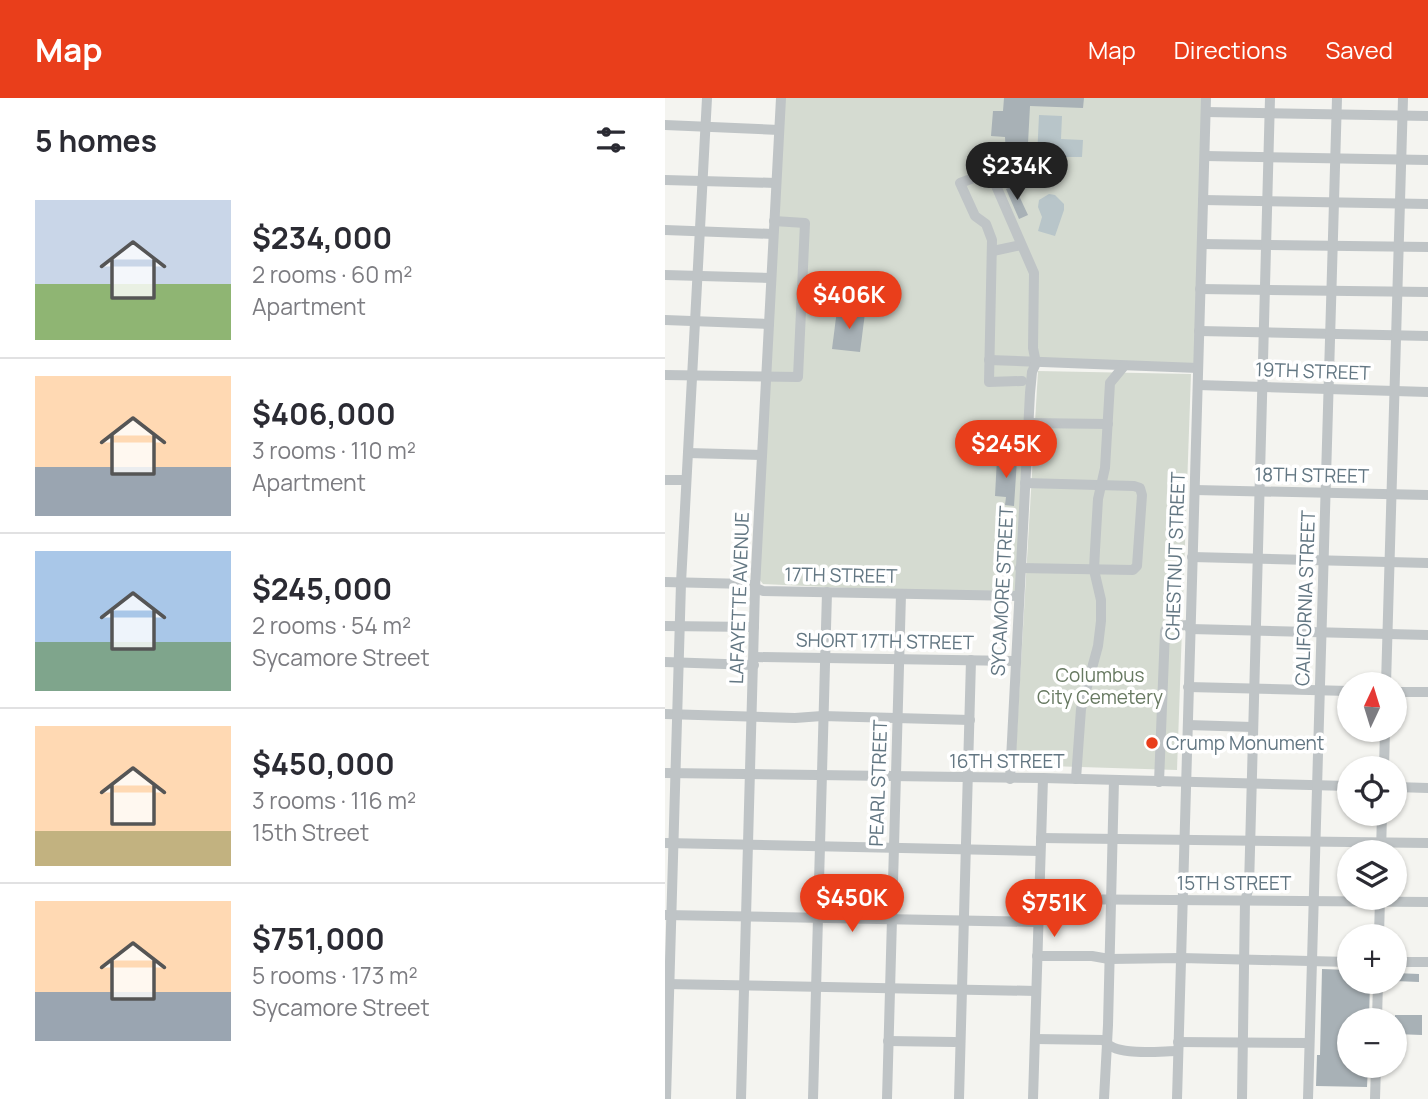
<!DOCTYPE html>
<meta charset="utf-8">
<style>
body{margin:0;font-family:Manrope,sans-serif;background:#f2f2f3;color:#2b2b33;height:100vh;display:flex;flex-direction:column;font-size:26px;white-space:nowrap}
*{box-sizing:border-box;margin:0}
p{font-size:23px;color:#7c7c81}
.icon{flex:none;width:38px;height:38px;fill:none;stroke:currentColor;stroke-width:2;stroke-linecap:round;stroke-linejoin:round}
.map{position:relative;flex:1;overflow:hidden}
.drawer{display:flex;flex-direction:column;background:#fff;width:665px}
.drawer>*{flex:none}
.needle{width:46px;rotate:4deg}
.controls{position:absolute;left:672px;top:574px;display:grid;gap:14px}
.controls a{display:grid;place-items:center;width:70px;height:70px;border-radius:50%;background:#fff;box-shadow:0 2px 5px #0004;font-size:35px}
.price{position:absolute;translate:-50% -60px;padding:0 16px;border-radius:24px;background:#e93e1b;color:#fff;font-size:23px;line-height:46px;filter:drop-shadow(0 2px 4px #0008)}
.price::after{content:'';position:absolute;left:50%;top:42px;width:21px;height:16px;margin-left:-10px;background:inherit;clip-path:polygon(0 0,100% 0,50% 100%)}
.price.active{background:#222;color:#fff}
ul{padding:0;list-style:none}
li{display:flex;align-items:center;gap:21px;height:175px;padding:0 35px}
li+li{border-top:2px solid #e1e1e2}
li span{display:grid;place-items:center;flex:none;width:196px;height:140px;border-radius:0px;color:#555}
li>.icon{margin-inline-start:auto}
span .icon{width:84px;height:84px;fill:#fffc;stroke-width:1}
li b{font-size:30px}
h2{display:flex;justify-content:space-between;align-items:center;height:84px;padding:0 35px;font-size:30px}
header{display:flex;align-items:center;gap:42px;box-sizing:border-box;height:98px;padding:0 35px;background:#e93e1b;color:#fff}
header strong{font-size:33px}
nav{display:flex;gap:38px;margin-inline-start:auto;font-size:24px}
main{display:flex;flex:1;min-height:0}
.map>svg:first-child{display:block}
.green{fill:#d5dbd1}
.water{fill:#b8c5c9}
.building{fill:#a8b1b6}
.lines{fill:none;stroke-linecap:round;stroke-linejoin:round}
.minor{stroke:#bfc4c6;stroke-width:10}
.poi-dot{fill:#e93e1b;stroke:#fff;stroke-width:2.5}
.labels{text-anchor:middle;stroke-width:7;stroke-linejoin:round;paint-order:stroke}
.street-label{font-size:19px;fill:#627682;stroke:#fff}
.park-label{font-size:19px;fill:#677961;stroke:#fff}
.poi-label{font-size:19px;fill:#627682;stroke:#fff;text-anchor:start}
</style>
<header>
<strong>Map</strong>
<nav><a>Map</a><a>Directions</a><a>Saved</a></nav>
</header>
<main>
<section class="drawer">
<h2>5 homes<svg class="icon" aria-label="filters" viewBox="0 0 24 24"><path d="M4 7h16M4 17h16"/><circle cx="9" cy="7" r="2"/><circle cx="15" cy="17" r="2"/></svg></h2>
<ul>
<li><span style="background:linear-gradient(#c9d6e8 60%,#8fb573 0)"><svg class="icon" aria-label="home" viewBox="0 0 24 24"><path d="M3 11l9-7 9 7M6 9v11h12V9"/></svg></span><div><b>$234,000</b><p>2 rooms · 60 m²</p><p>Apartment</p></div></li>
<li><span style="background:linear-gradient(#ffd9b3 65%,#9aa5b1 0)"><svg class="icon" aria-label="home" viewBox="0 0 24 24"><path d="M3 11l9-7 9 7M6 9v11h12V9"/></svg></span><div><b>$406,000</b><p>3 rooms · 110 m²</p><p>Apartment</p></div></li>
<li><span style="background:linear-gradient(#a9c7e8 65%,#7fa58c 0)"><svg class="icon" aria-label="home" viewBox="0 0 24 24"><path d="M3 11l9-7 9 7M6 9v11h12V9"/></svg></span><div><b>$245,000</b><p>2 rooms · 54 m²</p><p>Sycamore Street</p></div></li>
<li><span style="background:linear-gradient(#ffd9b3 75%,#c2b280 0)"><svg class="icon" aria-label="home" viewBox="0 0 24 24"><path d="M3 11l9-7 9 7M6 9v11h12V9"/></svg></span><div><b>$450,000</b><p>3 rooms · 116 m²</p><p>15th Street</p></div></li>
<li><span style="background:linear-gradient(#ffd9b3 65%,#9aa5b1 0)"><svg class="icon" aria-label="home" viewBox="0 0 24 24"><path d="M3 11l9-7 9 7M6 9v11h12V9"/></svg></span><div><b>$751,000</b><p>5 rooms · 173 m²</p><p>Sycamore Street</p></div></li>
</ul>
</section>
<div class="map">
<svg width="763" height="1001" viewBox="0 0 763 1001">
<rect width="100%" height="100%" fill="#f4f4f0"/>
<g class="green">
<polygon points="116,0 541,0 533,270 371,265 354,498 98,486 91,477"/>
<polygon points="373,273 526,276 512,672 350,667"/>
</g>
<g class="water">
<polygon points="374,17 397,18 396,41 418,42 417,59 396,59 395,82 371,81"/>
<polygon points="384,96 390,97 399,106 399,112 390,138 373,133 377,119 373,109 374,102"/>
</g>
<g class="building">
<polygon points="339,0 419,0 418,10 365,8 362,64 341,58 340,39 326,38 328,13 338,13"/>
<polygon points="349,87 363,117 354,121 341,91"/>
<polygon points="172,212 200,215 195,254 167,251"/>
<polygon points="332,360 352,361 349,408 340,407 341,399 330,398"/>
<polygon points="657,871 684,872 684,884 705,884 704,922 684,922 684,968 703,968 702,989 651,988 652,957 655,957"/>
<polygon points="730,875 754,876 754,884 730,883"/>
<polygon points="730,917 757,917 757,937 730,936"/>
</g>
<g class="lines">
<g class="minor">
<polyline points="541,14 763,18"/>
<polyline points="0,27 114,32"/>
<polyline points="540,58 763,62"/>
<polyline points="0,82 111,85"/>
<polyline points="538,102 763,106"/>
<polyline points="0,132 108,136"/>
<polyline points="537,146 763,149"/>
<polyline points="328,153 356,147"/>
<polyline points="0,177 106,180"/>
<polyline points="535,191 763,194"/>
<polyline points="0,222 104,226"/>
<polyline points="534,233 763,238"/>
<polyline points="324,262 533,270"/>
<polyline points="0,277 133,279 140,125 109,123"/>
<polyline points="357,283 324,284 327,142 321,126 310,118 295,85 325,74 369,175 368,250 371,265"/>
<polyline points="533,287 763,294"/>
<polyline points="363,325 443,326"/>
<polyline points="23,355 97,357"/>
<polyline points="0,382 21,382"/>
<polyline points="530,392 763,397"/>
<polyline points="527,459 763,465"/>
<polyline points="355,470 468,472 472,468 477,397 475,390 469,388 360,385"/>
<polyline points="0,484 82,486 98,493 354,498"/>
<polyline points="0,528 89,529"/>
<polyline points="525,531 763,537"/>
<polyline points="89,559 350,563"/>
<polyline points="0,564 89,567"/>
<polyline points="721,586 738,0"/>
<polyline points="523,589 684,593"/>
<polyline points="730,594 763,594"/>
<polyline points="419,599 497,601"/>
<polyline points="0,616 130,620 157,618 305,622"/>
<polyline points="523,627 587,629"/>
<polyline points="719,670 720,632"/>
<polyline points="0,675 378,680 684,688"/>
<polyline points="345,681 365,295 367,274 371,265"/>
<polyline points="411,681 416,611 433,548 436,523 436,502 429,472 430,452 433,401 440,370 445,285 459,268"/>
<polyline points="494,684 500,533 503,528 525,527"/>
<polyline points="730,689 763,690"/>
<polyline points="376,740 763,745"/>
<polyline points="0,745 375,753"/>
<polyline points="716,754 717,716"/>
<polyline points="374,801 763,804"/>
<polyline points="0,817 373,824"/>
<polyline points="714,838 715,800"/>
<polyline points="372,858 427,858 444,861 516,860 684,864"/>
<polyline points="730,864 763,864"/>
<polyline points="0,886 371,893"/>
<polyline points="712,922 713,884"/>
<path d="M370,941L439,942C449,959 494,953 513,953"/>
<polyline points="223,943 290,944"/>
<polyline points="513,944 644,945"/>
<polyline points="1,1001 16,485 42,0"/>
<polyline points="76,1001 90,490 116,0"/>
<polyline points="148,1001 162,494"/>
<polyline points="222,1001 236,496"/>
<polyline points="294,1001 306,562"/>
<polyline points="368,1001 378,680"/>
<polyline points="439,1001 443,927 449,682"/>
<polyline points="512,1001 541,0"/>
<polyline points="577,1001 580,803 584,789 605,0"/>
<polyline points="643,1001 672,0"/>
<polyline points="710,1001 711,968"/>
</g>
</g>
<circle class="poi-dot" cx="487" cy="645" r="7"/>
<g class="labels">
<g class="street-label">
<text transform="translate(648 273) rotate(2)" y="7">19TH STREET</text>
<text transform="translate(647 377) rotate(1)" y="7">18TH STREET</text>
<text transform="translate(510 458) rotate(-88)" y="7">CHESTNUT STREET</text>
<text transform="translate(176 477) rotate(1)" y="7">17TH STREET</text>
<text transform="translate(337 493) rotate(-87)" y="7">SYCAMORE STREET</text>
<text transform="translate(74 500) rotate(-88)" y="7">LAFAYETTE AVENUE</text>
<text transform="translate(640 500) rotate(-88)" y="7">CALIFORNIA STREET</text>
<text transform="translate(220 543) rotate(1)" y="7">SHORT 17TH STREET</text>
<text x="342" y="670">16TH STREET</text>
<text transform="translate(213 685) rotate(-88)" y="7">PEARL STREET</text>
<text x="569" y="792">15TH STREET</text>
</g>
<g class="park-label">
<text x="435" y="584">Columbus<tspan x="435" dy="22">City Cemetery</tspan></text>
</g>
<g class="poi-label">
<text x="501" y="652">Crump Monument</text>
</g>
</g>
</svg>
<div class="controls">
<a><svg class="needle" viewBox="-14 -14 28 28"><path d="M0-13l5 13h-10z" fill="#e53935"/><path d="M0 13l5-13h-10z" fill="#7c7c81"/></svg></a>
<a><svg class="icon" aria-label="locate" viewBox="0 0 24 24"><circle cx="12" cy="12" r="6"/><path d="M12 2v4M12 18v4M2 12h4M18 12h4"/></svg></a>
<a><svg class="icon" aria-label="layers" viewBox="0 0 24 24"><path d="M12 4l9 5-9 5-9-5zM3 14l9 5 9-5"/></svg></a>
<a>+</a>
<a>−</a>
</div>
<b class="price active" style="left:352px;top:104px">$234K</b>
<b class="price" style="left:184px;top:233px">$406K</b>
<b class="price" style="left:341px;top:382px">$245K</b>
<b class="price" style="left:187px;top:836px">$450K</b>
<b class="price" style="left:389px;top:841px">$751K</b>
</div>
</main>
